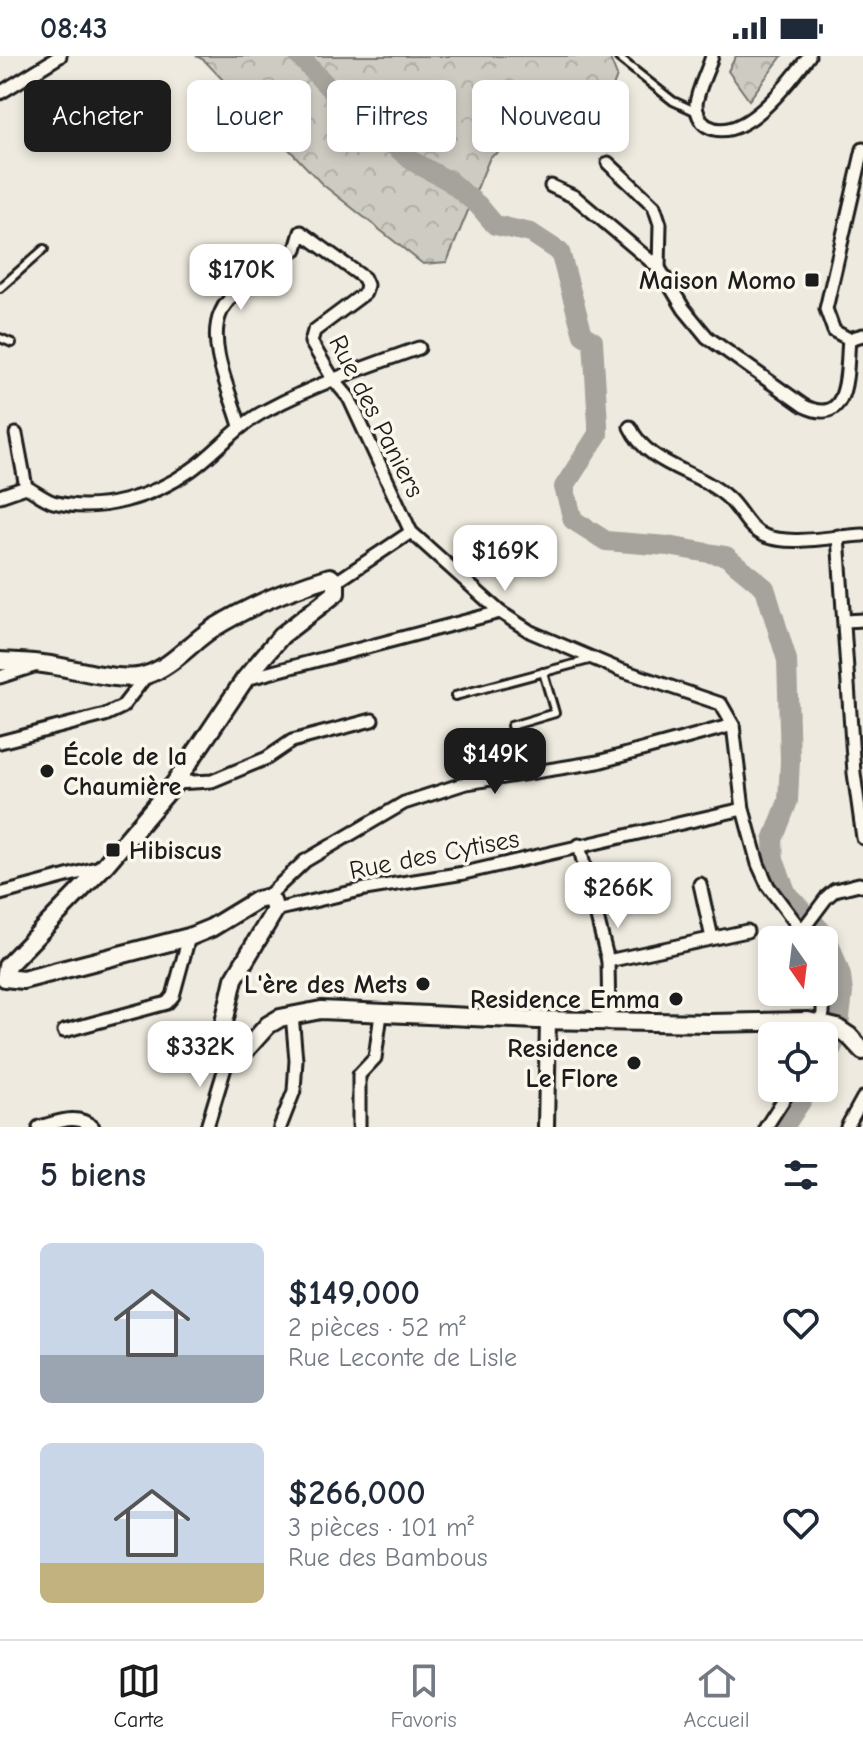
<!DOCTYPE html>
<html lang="fr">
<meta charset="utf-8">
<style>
body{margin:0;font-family:"Comic Neue",sans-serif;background:#f6f6f7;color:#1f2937;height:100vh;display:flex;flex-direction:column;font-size:30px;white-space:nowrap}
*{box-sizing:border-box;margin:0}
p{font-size:26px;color:#747a83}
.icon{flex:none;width:44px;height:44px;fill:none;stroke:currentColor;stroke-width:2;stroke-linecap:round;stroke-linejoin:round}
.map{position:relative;height:1071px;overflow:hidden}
.sheet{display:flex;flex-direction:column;background:#fff;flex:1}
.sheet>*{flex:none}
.banner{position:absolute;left:24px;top:24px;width:816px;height:72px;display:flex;gap:16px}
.needle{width:52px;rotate:166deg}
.controls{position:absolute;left:758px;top:870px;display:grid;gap:16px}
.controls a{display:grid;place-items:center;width:80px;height:80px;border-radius:12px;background:#fff;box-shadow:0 4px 12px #0003;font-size:40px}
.price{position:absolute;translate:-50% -68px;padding:0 18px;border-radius:16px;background:#fff;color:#222;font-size:26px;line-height:52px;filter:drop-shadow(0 2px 4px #0008)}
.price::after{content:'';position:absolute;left:50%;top:48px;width:24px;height:18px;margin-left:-12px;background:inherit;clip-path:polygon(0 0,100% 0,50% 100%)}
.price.active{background:#1c1c1c;color:#fff}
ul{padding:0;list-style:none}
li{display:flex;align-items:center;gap:24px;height:200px;padding:0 40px}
li span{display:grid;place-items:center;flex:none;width:224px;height:160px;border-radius:12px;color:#555}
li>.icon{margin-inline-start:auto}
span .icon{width:96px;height:96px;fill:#fffc;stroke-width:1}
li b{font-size:34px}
h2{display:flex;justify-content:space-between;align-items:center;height:96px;padding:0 40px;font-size:34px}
.tag{padding:0 28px;border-radius:12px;background:#fff;box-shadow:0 4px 12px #0003;font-size:28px;line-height:72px}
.tag.active{background:#1c1c1c;color:#fff}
.status{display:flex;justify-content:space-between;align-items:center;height:56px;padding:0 40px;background:#fff;direction:ltr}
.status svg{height:22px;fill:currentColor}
.dock{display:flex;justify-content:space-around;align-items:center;height:112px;border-top:2px solid #e0e1e3;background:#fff;font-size:22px;color:#747a83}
.dock a{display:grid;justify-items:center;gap:4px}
.dock .active{color:#1c1c1c}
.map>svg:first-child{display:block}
.forest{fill:url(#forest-crowns);stroke:#75746f;stroke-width:2}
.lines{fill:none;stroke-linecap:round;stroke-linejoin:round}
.river{stroke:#a6a39d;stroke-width:20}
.service-casing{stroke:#1c1c1c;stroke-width:12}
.minor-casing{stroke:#1c1c1c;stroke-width:17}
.tertiary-casing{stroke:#1c1c1c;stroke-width:20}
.secondary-casing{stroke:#1c1c1c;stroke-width:22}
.service{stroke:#fbf7ec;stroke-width:6}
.minor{stroke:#fbf7ec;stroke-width:11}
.tertiary{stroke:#fbf7ec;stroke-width:14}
.secondary{stroke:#fbf7ec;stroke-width:16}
.poi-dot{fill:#1c1c1c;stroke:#fbf7ec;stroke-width:3}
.labels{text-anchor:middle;stroke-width:7;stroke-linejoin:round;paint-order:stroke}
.poi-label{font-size:26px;font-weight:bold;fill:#1c1c1c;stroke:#fbf7ec;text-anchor:end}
.street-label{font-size:26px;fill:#1c1c1c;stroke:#fbf7ec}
</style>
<div class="status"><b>08:43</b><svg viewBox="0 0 49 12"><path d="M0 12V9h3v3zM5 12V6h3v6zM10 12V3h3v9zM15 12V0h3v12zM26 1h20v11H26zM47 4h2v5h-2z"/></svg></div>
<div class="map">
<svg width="863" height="1071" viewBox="0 0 863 1071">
<defs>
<pattern id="forest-crowns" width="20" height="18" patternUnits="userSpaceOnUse" patternTransform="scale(2)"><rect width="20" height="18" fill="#ceccc2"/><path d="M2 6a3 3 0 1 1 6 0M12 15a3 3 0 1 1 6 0" fill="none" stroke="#b0afa6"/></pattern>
</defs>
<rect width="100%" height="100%" fill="#eeeadf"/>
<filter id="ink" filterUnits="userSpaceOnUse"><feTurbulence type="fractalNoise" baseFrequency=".0125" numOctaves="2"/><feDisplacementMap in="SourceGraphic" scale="16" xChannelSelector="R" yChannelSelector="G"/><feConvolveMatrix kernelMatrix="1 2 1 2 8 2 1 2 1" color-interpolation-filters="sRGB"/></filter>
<g filter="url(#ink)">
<g class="forest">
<polygon points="196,0 609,0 617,20 601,63 572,55 490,101 447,206 423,208 322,128 204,4"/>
<polygon points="736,0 782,0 749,44 728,15"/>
</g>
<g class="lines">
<g class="river">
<polyline points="299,0 331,34 374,73 414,106 449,125 478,149 495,169 531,177 560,196 583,279 593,285 598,368 598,378 564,431 573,464 606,485 668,490 726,500 765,532 787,604 790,704 788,745 773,784 774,804 787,838 827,881 841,920 843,937 838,978 824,1011"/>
<polyline points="784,1071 810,1032"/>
</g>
<defs>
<g id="service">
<polyline points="619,2 673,45 697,56"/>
<polyline points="0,232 44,193"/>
<polyline points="0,282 12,287"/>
<polyline points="455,640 589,604"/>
<polyline points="511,670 555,657 543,616"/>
</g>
<g id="minor">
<path d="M712,0C708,15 698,32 696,48C696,55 700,66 707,70C743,90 791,24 809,0"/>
<polyline points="0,37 60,0"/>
<polyline points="863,93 826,253 834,275 849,283 863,279"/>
<polyline points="608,107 654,150 660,168 659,212"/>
<path d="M551,130L575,141L659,212L684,253L707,281L804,350C852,373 846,311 849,283"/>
<path d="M240,370C231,338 206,288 221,256C226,244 236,237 245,228C262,214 276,203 296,193L301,176L364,222L367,229L365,237L314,275L311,286L333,323L349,342L411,476L500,556L531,576L618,613L721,648L733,669L743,753L758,808L768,830L804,878V884"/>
<path d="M630,371C648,410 697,414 727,441C741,453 747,473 765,480C790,490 836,480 863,479"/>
<polyline points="16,378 26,431"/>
<path d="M0,440L26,431C34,435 44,443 53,446C99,458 153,441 191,414C218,395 237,369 267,354C316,328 368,310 419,292"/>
<polyline points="838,480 854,717 863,782"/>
<polyline points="336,526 411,476"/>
<polyline points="845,565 863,564"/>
<polyline points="0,621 34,610"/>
<polyline points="246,623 500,556"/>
<polyline points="0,686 105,659 122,651 146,620"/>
<polyline points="175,727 212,725 267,702 292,685 372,664"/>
<polyline points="579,789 608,905 609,965"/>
<polyline points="700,828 712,882"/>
<polyline points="0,838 104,810"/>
<polyline points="266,842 305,805 404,747 466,727 598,706 733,669"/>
<polyline points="275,854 365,833 464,817 743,753"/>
<polyline points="804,878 806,869 827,841 835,834 859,828 863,830"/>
<polyline points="608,905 747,875"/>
<polyline points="64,975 167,947 173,940 189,881"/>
<polyline points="818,980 823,957 823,936"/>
<polyline points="359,1070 359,1019 375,1002 381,958"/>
<path d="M39,1071C59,1066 76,1057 93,1071"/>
<polyline points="207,1071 227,1005"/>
<polyline points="280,1071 294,1035 296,1004 292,958"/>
<polyline points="766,1071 791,1032"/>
<polyline points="847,1071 863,1042"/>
</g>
<polyline id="tertiary" points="546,1071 548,964"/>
<path id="secondary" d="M0,605C14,606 29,606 43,608C72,611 119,628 146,619C172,611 190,587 212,573C247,551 290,533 330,521L336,526V537L281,580L245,623L175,727L105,809L7,910L5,922L23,924L189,881L211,872L257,844L266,842L272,845L275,854L234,923L220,984L222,1001L227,1005L243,997L268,969L280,962L321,954L537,964L710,967L808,965L837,972L849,980L863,995"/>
</defs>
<use href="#service" class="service-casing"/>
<use href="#minor" class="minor-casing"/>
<use href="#tertiary" class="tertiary-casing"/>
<use href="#secondary" class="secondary-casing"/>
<use href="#service" class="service"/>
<use href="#minor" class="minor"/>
<use href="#tertiary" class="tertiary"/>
<use href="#secondary" class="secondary"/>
</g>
</g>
<g class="poi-dot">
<rect x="804" y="216" width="16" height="16" rx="4"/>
<circle cx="47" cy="715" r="8"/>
<rect x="105" y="786" width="16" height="16" rx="4"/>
<circle cx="423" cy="928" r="8"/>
<circle cx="676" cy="943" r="8"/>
<circle cx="634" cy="1007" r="8"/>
</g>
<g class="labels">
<g class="poi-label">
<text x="796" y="233">Maison Momo</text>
<text x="63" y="709" text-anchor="start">École de la<tspan x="63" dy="30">Chaumière</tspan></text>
<text x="129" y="803" text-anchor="start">Hibiscus</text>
<text x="407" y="937">L'ère des Mets</text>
<text x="660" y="952">Residence Emma</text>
<text x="618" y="1001">Residence<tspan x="618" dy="30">Le Flore</tspan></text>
</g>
<g class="street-label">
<text transform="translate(377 360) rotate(63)" y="9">Rue des Paniers</text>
<text transform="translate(434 798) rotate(-11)" y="9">Rue des Cytises</text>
</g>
</g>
</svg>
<div class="controls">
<a><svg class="needle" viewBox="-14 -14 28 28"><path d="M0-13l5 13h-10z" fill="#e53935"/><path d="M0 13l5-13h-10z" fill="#747a83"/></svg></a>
<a><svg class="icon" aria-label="locate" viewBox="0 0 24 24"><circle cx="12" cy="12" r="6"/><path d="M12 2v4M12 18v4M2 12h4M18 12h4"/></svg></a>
</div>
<b class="price" style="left:241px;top:256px">$170K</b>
<b class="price" style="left:505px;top:537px">$169K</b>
<b class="price active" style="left:495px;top:740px">$149K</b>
<b class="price" style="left:618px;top:874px">$266K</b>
<b class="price" style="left:200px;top:1033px">$332K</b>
<div class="banner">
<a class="tag active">Acheter</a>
<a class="tag">Louer</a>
<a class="tag">Filtres</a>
<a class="tag">Nouveau</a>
</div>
</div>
<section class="sheet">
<h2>5 biens<svg class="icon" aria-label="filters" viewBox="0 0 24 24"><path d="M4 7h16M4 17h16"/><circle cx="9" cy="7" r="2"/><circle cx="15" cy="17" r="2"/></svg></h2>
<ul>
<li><span style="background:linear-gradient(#c9d6e8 70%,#9aa5b1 0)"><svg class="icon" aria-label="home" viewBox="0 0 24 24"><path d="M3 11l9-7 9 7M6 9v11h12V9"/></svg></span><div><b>$149,000</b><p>2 pièces · 52 m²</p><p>Rue Leconte de Lisle</p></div><svg class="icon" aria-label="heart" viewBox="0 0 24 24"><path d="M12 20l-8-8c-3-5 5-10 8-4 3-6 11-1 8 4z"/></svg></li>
<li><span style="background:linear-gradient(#c9d6e8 75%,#c2b280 0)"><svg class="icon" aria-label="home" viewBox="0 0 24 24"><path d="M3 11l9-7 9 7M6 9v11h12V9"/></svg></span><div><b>$266,000</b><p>3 pièces · 101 m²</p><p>Rue des Bambous</p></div><svg class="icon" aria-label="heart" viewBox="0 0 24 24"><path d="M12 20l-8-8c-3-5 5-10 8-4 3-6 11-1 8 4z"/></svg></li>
</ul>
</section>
<nav class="dock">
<a class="active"><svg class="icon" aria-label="map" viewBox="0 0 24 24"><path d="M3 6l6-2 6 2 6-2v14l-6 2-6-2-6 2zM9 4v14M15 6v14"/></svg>Carte</a>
<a><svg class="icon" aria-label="saved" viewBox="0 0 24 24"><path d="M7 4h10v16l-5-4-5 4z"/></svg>Favoris</a>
<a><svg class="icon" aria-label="home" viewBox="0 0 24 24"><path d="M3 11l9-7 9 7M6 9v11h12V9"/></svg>Accueil</a>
</nav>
